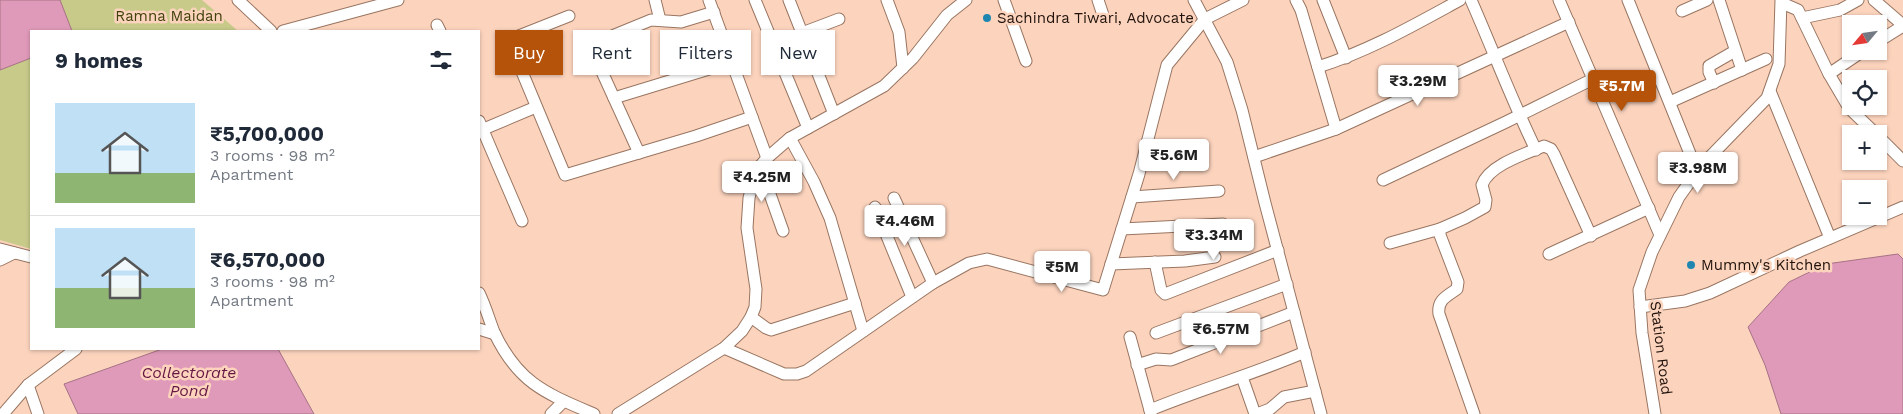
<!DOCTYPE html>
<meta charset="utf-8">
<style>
body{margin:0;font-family:"Work Sans",sans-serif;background:#f2f2f3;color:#1f2937;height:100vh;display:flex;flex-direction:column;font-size:19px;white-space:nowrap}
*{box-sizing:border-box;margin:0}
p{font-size:16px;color:#747a83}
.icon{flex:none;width:28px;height:28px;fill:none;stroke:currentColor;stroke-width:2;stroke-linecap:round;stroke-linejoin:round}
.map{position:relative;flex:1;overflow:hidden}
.panel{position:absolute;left:30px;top:30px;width:450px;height:320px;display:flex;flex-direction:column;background:#fff;border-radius:0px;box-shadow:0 1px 4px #0004}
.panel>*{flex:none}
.banner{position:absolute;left:495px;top:30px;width:475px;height:45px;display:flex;gap:10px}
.needle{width:32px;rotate:241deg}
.controls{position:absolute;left:1842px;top:15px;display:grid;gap:10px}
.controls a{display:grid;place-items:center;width:45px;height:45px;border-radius:0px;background:#fff;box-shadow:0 1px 4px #0004;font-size:25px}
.price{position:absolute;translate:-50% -42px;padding:0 11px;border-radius:5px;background:#fff;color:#222;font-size:16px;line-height:32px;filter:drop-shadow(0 1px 2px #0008)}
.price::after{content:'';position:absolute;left:50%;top:30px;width:15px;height:11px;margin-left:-8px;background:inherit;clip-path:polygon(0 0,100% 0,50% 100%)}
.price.current{background:#b45309;color:#fff}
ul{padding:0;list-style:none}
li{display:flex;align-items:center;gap:15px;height:125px;padding:0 25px}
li+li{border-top:1px solid #e0e1e3}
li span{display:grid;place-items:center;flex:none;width:140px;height:100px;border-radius:0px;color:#555}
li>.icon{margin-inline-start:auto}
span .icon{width:60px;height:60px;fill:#fffc;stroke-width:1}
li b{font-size:21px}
h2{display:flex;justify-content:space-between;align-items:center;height:60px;padding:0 25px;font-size:21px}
.pill{padding:0 18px;border-radius:0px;background:#fff;box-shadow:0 1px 4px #0004;font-size:18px;line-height:45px}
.pill.current{background:#b45309;color:#fff}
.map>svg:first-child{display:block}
.green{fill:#c7ca89}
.water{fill:#df9ab9;stroke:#a67285}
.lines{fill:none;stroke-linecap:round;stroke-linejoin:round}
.minor-casing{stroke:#997561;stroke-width:13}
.minor{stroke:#fff;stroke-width:11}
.poi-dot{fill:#1f86af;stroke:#fcd4be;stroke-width:2}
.labels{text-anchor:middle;stroke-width:5;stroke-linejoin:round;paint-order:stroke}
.park-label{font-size:15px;fill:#41420b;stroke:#fcd4be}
.poi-label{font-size:15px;fill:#21130c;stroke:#fcd4be;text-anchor:start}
.street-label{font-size:15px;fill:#21130c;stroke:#fcd4be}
.water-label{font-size:16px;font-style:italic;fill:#661643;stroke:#fcd4be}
</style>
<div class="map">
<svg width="1903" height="414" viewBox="0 0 1903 414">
<rect width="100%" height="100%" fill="#fcd4be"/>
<polygon class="green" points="0,0 202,0 238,31 31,31 31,249 0,240"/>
<g class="water">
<polygon points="0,0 60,0 72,31 31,31 31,58 0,70"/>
<polygon points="1898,254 1903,259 1903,414 1781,414 1765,365 1748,327 1789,282 1826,264"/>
<polygon points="162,349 278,349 314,414 78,414 64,384"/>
</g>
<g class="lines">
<defs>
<g id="minor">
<polyline points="238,0 271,31"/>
<polyline points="655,0 660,20"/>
<polyline points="709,0 767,158"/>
<polyline points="755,0 808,128"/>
<polyline points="789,0 834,114"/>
<polyline points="887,0 899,32 903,68"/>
<polyline points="1004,0 1026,61"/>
<polyline points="1098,0 1104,18"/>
<polyline points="1194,0 1227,62 1242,110 1265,203 1321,414"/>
<polyline points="1296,0 1301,10 1336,129"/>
<polyline points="1323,0 1346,58"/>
<path d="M1471,0C1493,50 1512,101 1536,150"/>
<polyline points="1559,0 1660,235"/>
<polyline points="1628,0 1697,171"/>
<polyline points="1719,0 1742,70"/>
<polyline points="1874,0 1903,25"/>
<polyline points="1782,3 1798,10 1829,74 1849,108 1876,134"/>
<polyline points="1682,11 1707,0"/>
<polyline points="569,16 516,37 510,43 565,175 696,136 752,117"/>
<polyline points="1802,18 1840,10 1858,0"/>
<polyline points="437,25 440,31"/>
<polyline points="283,31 398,0"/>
<polyline points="802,33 839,19"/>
<polyline points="1879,41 1903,26"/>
<path d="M1318,67C1369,51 1414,25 1460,0"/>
<polyline points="1829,74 1863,51"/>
<polyline points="1714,83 1709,72 1709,66 1735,51"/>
<polyline points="1770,91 1830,238"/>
<polyline points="614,98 732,62"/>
<polyline points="1670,102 1766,59"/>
<polyline points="479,121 522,221"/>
<polyline points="479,131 536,107"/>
<polyline points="1879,137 1903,161"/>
<polyline points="790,138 814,182 830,218 863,331"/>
<polyline points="639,153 593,52 592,47 595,43 651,20 681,22 714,12"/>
<polyline points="1254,157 1336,129 1569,22"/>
<polyline points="760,166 783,231"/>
<polyline points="1383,180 1506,122 1593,79"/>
<polyline points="1132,197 1219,191"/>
<polyline points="894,198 933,283"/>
<polyline points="875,207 912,297"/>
<polyline points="1122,229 1223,224"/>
<polyline points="1390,243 1440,229"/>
<polyline points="0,249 31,257"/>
<polyline points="1549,254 1649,208"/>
<polyline points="0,260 14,253"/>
<polyline points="1155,262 1161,290 1165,294 1278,250"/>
<polyline points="1111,264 1185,261 1215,257"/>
<path d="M479,293C485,305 489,319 494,332C518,383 545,393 594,414"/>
<polyline points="1640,307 1685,301 1710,293 1800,251 1903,207"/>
<polyline points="751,317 766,328 771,330 855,303"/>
<polyline points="479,329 495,334"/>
<polyline points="1156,333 1287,284"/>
<polyline points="1130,337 1151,414"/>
<polyline points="724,348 784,374 797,374 806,371 933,283 969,263 987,259 1103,290 1139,174 1167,65 1205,19 1243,0"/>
<polyline points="1137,365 1156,359 1171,360 1294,312"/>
<polyline points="1242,377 1255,414"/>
<polyline points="28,385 38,414"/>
<path d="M1150,410C1201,389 1254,374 1305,352"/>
<polyline points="3,414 28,385 76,349"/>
<polyline points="551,414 564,401"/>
<polyline points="618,414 724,348 742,331 751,317 755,307 756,289 747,228 749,198 752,186 760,166 767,158 790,138 884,86 913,58 947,15 966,0"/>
<polyline points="1257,414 1270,409 1284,397 1315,391"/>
<path d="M1474,414L1439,314C1437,300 1447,296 1457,289L1458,282L1440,235V229L1465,218L1485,207L1486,200L1482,185C1489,165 1525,154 1544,146L1551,149L1554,154L1591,236"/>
<polyline points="1655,414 1642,333 1639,290 1652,252 1679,197 1701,166 1767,98 1779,64 1781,0"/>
</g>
</defs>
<use href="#minor" class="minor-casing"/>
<use href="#minor" class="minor"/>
</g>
<g class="poi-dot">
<circle cx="987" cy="18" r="5"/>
<circle cx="1691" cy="265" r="5"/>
</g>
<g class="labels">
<g class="park-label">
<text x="169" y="21">Ramna Maidan</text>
</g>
<g class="poi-label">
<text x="997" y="23">Sachindra Tiwari, Advocate</text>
<text x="1701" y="270">Mummy's Kitchen</text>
</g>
<g class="street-label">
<text transform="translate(1661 348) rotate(83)" y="5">Station Road</text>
</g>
<g class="water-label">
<text x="189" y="378">Collectorate<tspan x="189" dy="18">Pond</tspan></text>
</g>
</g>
</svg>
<div class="controls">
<a><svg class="needle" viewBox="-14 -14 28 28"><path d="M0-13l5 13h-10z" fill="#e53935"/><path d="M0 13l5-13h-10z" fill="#747a83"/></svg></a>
<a><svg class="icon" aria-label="locate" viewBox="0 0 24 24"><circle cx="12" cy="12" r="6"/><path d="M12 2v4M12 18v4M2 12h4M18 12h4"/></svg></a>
<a>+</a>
<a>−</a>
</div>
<b class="price" style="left:1418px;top:107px">₹3.29M</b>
<b class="price current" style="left:1622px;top:112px">₹5.7M</b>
<b class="price" style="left:1174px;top:181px">₹5.6M</b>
<b class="price" style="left:1698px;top:194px">₹3.98M</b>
<b class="price" style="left:762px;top:203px">₹4.25M</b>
<b class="price" style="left:905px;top:247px">₹4.46M</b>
<b class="price" style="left:1214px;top:261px">₹3.34M</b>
<b class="price" style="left:1062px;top:293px">₹5M</b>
<b class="price" style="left:1221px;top:355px">₹6.57M</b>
<div class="banner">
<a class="pill current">Buy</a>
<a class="pill">Rent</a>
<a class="pill">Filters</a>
<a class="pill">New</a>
</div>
<section class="panel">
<h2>9 homes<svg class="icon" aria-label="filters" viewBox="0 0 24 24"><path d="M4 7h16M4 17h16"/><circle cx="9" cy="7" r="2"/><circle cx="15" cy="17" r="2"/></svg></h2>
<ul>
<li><span style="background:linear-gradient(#bfe0f5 70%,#8fb573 0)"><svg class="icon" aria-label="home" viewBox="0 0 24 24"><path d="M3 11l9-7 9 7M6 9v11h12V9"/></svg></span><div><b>₹5,700,000</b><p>3 rooms · 98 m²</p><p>Apartment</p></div></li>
<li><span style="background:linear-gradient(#bfe0f5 60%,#8fb573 0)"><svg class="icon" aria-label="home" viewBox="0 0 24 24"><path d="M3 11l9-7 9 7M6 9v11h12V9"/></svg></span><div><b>₹6,570,000</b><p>3 rooms · 98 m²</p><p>Apartment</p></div></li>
</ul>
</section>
</div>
